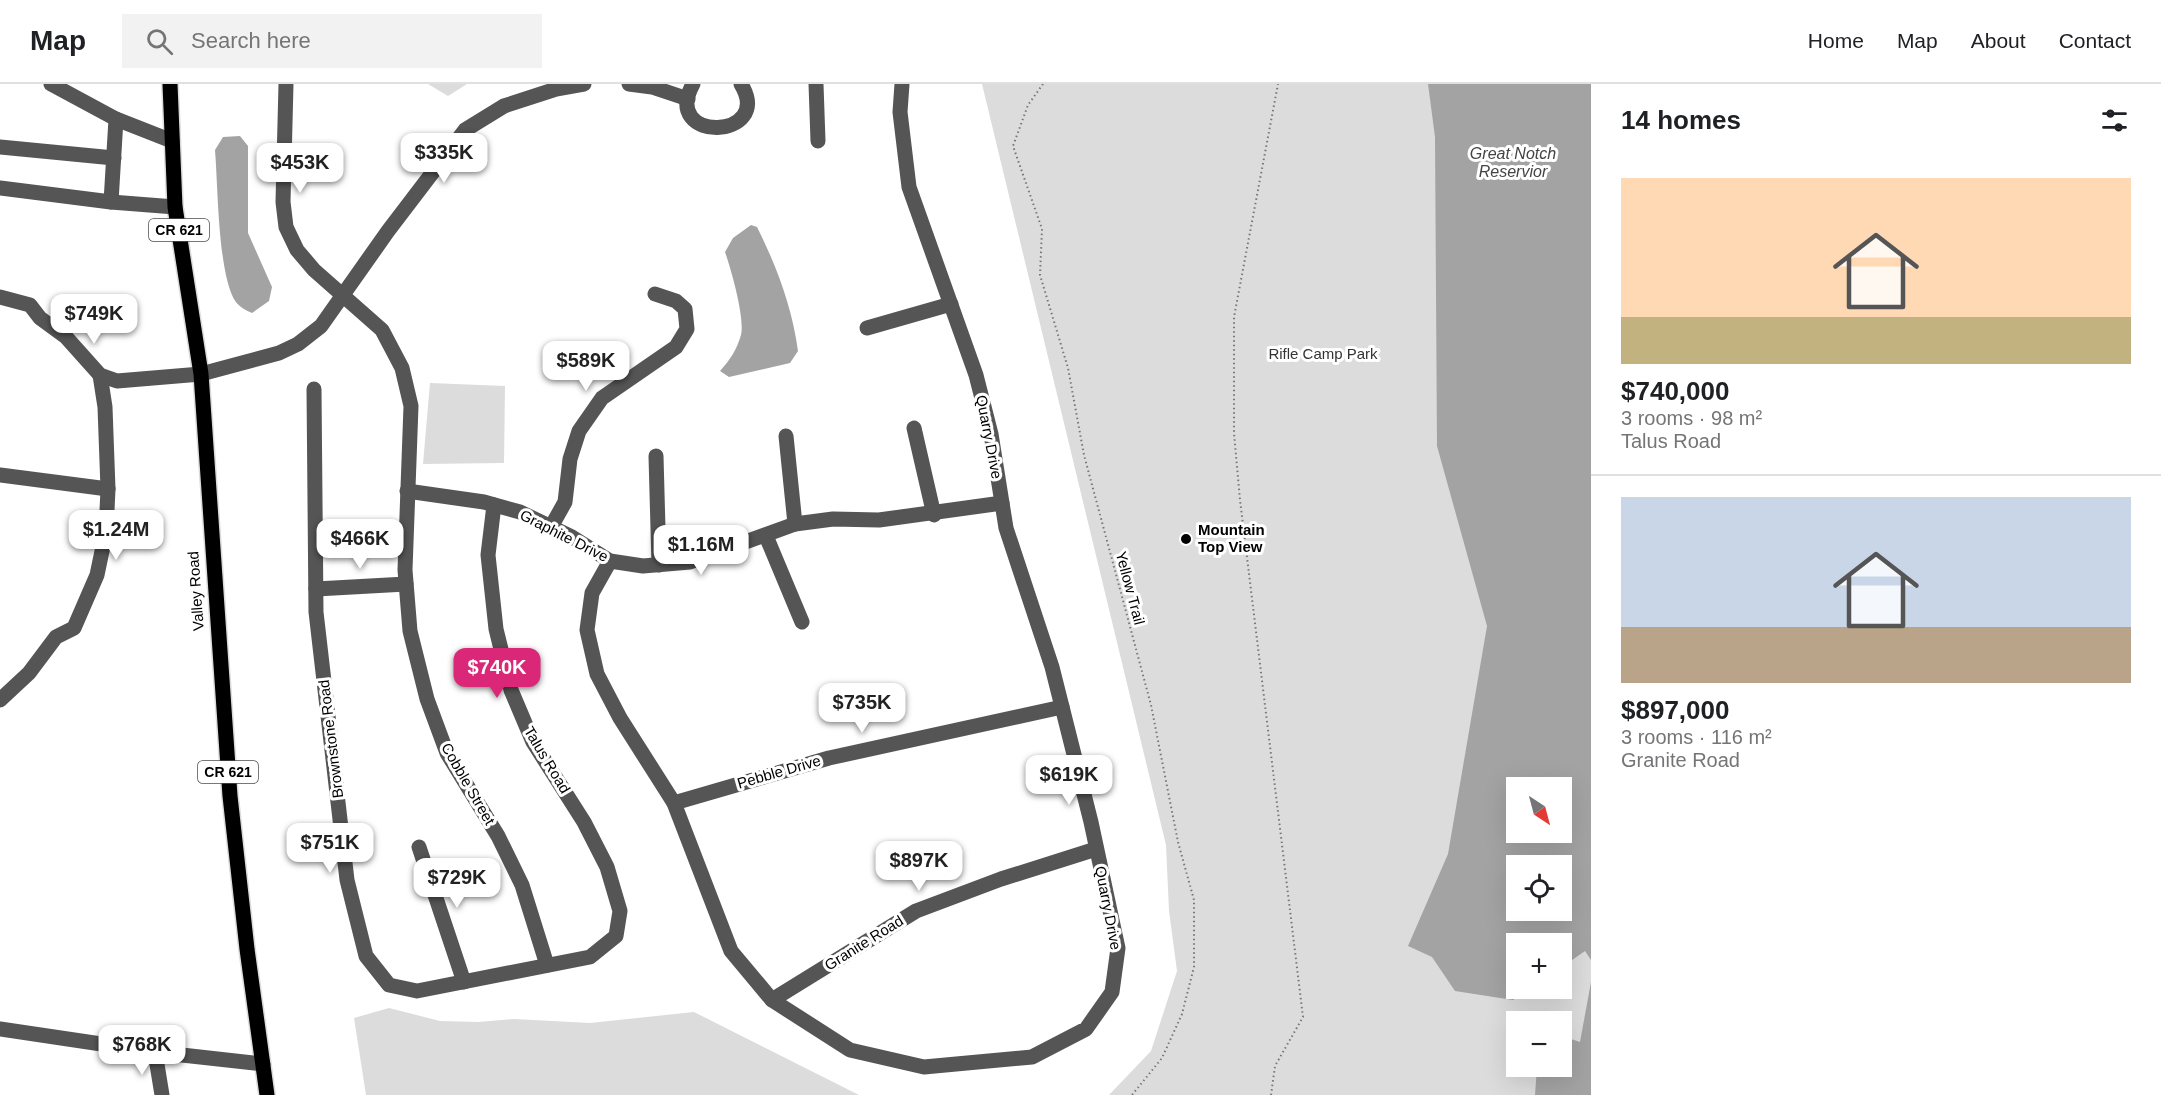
<!DOCTYPE html>
<meta charset="utf-8">
<style>
body{margin:0;font-family:Helvetica,sans-serif;background:#f2f2f2;color:#202124;height:100vh;display:flex;flex-direction:column;font-size:22px;white-space:nowrap}
*{box-sizing:border-box;margin:0}
p{font-size:20px;color:#757577}
.icon{flex:none;width:33px;height:33px;fill:none;stroke:currentColor;stroke-width:2;stroke-linecap:round;stroke-linejoin:round}
.map{position:relative;flex:1;overflow:hidden}
.details{display:flex;flex-direction:column;background:#fff;width:570px}
.details>*{flex:none}
.needle{width:39px;rotate:144deg}
.fabs{position:absolute;left:1506px;top:693px;display:grid;gap:12px}
.fabs a{display:grid;place-items:center;width:66px;height:66px;border-radius:0px;background:#fff;box-shadow:0 6px 24px #0002;font-size:30px}
.price{position:absolute;translate:-50% -51px;padding:0 14px;border-radius:12px;background:#fff;color:#222;font-size:20px;line-height:39px;filter:drop-shadow(0 2px 3px #0008)}
.price::after{content:'';position:absolute;left:50%;top:36px;width:18px;height:14px;margin-left:-9px;background:inherit;clip-path:polygon(0 0,100% 0,50% 100%)}
.price.on{background:#db2777;color:#fff}
ul{padding:0;list-style:none}
li{display:grid;align-content:center;gap:12px;height:318px;padding:0 30px}
li+li{border-top:2px solid #e0e0e0}
li span{display:grid;place-items:center;height:186px;border-radius:0px;color:#555}
li>.icon{margin-inline-start:auto}
span .icon{width:108px;height:108px;fill:#fffc;stroke-width:1}
li b{font-size:26px}
h2{display:flex;justify-content:space-between;align-items:center;height:72px;padding:0 30px;font-size:26px}
header{display:flex;align-items:center;gap:36px;box-sizing:border-box;height:84px;padding:0 30px;background:#fff;border-bottom:2px solid #e0e0e0}
header strong{font-size:28px}
nav{display:flex;gap:33px;margin-inline-start:auto;font-size:21px}
.search{width:420px;height:54px;background:#f2f2f2;display:flex;align-items:center;gap:15px;box-sizing:border-box;padding:0 21px;border-radius:0px;color:#757577;font-size:22px}
main{display:flex;flex:1;min-height:0}
.map>svg:first-child{display:block}
.green{fill:#dcdcdc;fill-rule:evenodd}
.water{fill:#a3a3a3;fill-rule:evenodd}
.lines{fill:none;stroke-linecap:round;stroke-linejoin:round}
.major-casing{stroke:#dbdbdb;stroke-width:18}
.path{stroke:#777;stroke-width:2;stroke-dasharray:1.5 3;stroke-linecap:butt}
.minor{stroke:#555;stroke-width:15}
.major{stroke:#000;stroke-width:15}
.poi-dot{fill:#000;stroke:#fff;stroke-width:2}
.labels{text-anchor:middle;stroke-width:6;stroke-linejoin:round;paint-order:stroke}
.shield{fill:#fff;stroke:#4c4c4c;stroke-width:1.5}
.shield-label{font-size:14px;font-weight:bold;fill:#000}
.park-label{font-size:15px;fill:#333;stroke:#fff}
.street-label{font-size:15px;fill:#000;stroke:#fff}
.poi-label{font-size:15px;font-weight:bold;fill:#000;stroke:#fff;text-anchor:start}
.water-label{font-size:16px;font-style:italic;fill:#444;stroke:#fff}
</style>
<header>
<strong>Map</strong>
<div class="search"><svg class="icon" aria-label="search" viewBox="0 0 24 24"><circle cx="10" cy="10" r="6"/><path d="M15 15l6 6"/></svg>Search here</div>
<nav><a>Home</a><a>Map</a><a>About</a><a>Contact</a></nav>
</header>
<main>
<div class="map">
<svg width="1591" height="1011" viewBox="0 0 1591 1011">
<rect width="100%" height="100%" fill="#fff"/>
<g class="green">
<polygon points="428,0 467,0 448,12"/>
<path d="M982,0H1591V1011H1109L1151,967L1177,887L1169,827L1166,761ZM1516,704H1562V748H1516ZM1516,782H1562V826H1516ZM1516,860H1562V904H1516ZM1516,938H1562V982H1516Z"/>
<polygon points="430,299 505,302 504,379 423,380"/>
<polygon points="389,924 440,937 479,938 514,935 590,939 694,928 859,1011 366,1011 354,934"/>
</g>
<g class="water">
<path d="M1428,0H1591V876L1585,867L1562,883V860H1516V904L1530,905L1513,916L1455,907L1432,873L1408,862L1448,770L1487,542L1437,362L1435,53ZM1516,704H1562V748H1516ZM1516,782H1562V826H1516Z"/>
<path d="M240,52L248,62V149L272,203L269,217L252,229C243,225 236,221 232,211C218,178 218,104 215,66L223,53Z"/>
<path d="M751,141L757,143C777,183 792,223 798,267L790,279L729,293L720,287C730,276 737,265 741,251C745,234 731,185 725,168L733,154Z"/>
<polygon points="1591,898 1591,1011 1535,1011 1537,983 1562,982 1562,952 1580,958"/>
</g>
<g class="lines">
<defs>
<polyline id="major" points="170,0 175,123 201,290 230,712 247,865 267,1011"/>
</defs>
<use href="#major" class="major-casing"/>
<g class="path">
<polyline points="1043,0 1028,21 1013,62 1042,145 1040,191 1068,284 1084,371 1151,621 1178,758 1194,816 1194,883 1182,930 1162,974 1132,1011"/>
<polyline points="1271,1011 1275,982 1303,933 1240,416 1234,349 1234,233 1278,0"/>
</g>
<g class="minor">
<polyline points="51,0 116,35 111,118"/>
<polyline points="286,0 283,118 286,143 297,166 314,186 382,246 402,284 411,322 405,486 410,547 427,615 447,669 498,752 522,801 547,881"/>
<polyline points="629,0 652,3 688,15"/>
<path d="M693,0C660,60 775,56 741,0"/>
<polyline points="816,0 818,57"/>
<polyline points="116,35 172,57"/>
<polyline points="0,63 114,74"/>
<polyline points="0,104 111,118 175,123"/>
<polyline points="0,213 30,221 40,234 66,253 100,291 117,297 201,290 279,269 298,260 321,242 388,147 465,46 504,22 556,5 584,0"/>
<polyline points="867,244 951,220"/>
<polyline points="314,305 316,528 347,796 366,872 389,901 417,907 590,873 616,852 620,827 607,783 584,738 533,658 511,606 496,545 488,471 494,421"/>
<polyline points="914,344 934,431"/>
<polyline points="786,352 795,440"/>
<polyline points="656,372 659,481"/>
<polyline points="0,391 108,405"/>
<polyline points="407,407 484,418 520,428 572,453 610,477 643,482 690,478 795,440 833,435 879,436 1002,419"/>
<polyline points="551,443 565,418 570,375 579,347 602,314 676,263 687,245 685,225 676,217 655,210"/>
<polyline points="766,452 802,538"/>
<polyline points="610,477 592,509 587,546 597,590 620,634 674,719 731,867 772,916 850,966 924,983 1032,973 1086,945 1112,908 1118,864 1091,738 1052,583 1006,444 991,350 976,291 909,103 900,28 902,0"/>
<polyline points="316,505 406,500"/>
<polyline points="0,616 29,589 56,553 74,544 97,491 106,448 108,405 105,323 100,291"/>
<polyline points="674,719 829,674 1062,623"/>
<polyline points="419,763 464,898"/>
<polyline points="772,916 916,827 1001,795 1096,765"/>
<polyline points="0,945 155,968 263,980"/>
<polyline points="155,968 162,1011"/>
</g>
<use href="#major" class="major"/>
</g>
<circle class="poi-dot" cx="1186" cy="455" r="6"/>
<g class="labels">
<g class="shield">
<rect x="149" y="135" width="60" height="22" rx="4.5"/>
<rect x="198" y="677" width="60" height="22" rx="4.5"/>
</g>
<g class="shield-label">
<text x="179" y="151">CR 621</text>
<text x="228" y="693">CR 621</text>
</g>
<g class="park-label">
<text x="1323" y="275">Rifle Camp Park</text>
</g>
<g class="street-label">
<text transform="translate(989 353) rotate(79)" y="5">Quarry Drive</text>
<text transform="translate(564 452) rotate(27)" y="5">Graphite Drive</text>
<text transform="translate(1130 504) rotate(75)" y="5">Yellow Trail</text>
<text transform="translate(196 507) rotate(-94)" y="5">Valley Road</text>
<text transform="translate(331 655) rotate(-97)" y="5">Brownstone Road</text>
<text transform="translate(547 676) rotate(59)" y="5">Talus Road</text>
<text transform="translate(779 688) rotate(-16)" y="5">Pebble Drive</text>
<text transform="translate(468 700) rotate(60)" y="5">Cobble Street</text>
<text transform="translate(1108 824) rotate(79)" y="5">Quarry Drive</text>
<text transform="translate(864 859) rotate(-32)" y="5">Granite Road</text>
</g>
<g class="poi-label">
<text x="1198" y="451">Mountain<tspan x="1198" dy="17">Top View</tspan></text>
</g>
<g class="water-label">
<text x="1513" y="75">Great Notch<tspan x="1513" dy="18">Reservior</tspan></text>
</g>
</g>
</svg>
<div class="fabs">
<a><svg class="needle" viewBox="-14 -14 28 28"><path d="M0-13l5 13h-10z" fill="#e53935"/><path d="M0 13l5-13h-10z" fill="#757577"/></svg></a>
<a><svg class="icon" aria-label="locate" viewBox="0 0 24 24"><circle cx="12" cy="12" r="6"/><path d="M12 2v4M12 18v4M2 12h4M18 12h4"/></svg></a>
<a>+</a>
<a>−</a>
</div>
<b class="price" style="left:444px;top:100px">$335K</b>
<b class="price" style="left:300px;top:110px">$453K</b>
<b class="price" style="left:94px;top:261px">$749K</b>
<b class="price" style="left:586px;top:308px">$589K</b>
<b class="price" style="left:116px;top:477px">$1.24M</b>
<b class="price" style="left:360px;top:486px">$466K</b>
<b class="price" style="left:701px;top:492px">$1.16M</b>
<b class="price on" style="left:497px;top:615px">$740K</b>
<b class="price" style="left:862px;top:650px">$735K</b>
<b class="price" style="left:1069px;top:722px">$619K</b>
<b class="price" style="left:330px;top:790px">$751K</b>
<b class="price" style="left:919px;top:808px">$897K</b>
<b class="price" style="left:457px;top:825px">$729K</b>
<b class="price" style="left:142px;top:992px">$768K</b>
</div>
<section class="details">
<h2>14 homes<svg class="icon" aria-label="filters" viewBox="0 0 24 24"><path d="M4 7h16M4 17h16"/><circle cx="9" cy="7" r="2"/><circle cx="15" cy="17" r="2"/></svg></h2>
<ul>
<li><span style="background:linear-gradient(#ffd9b3 75%,#c2b280 0)"><svg class="icon" aria-label="home" viewBox="0 0 24 24"><path d="M3 11l9-7 9 7M6 9v11h12V9"/></svg></span><div><b>$740,000</b><p>3 rooms · 98 m²</p><p>Talus Road</p></div></li>
<li><span style="background:linear-gradient(#c9d6e8 70%,#b9a48a 0)"><svg class="icon" aria-label="home" viewBox="0 0 24 24"><path d="M3 11l9-7 9 7M6 9v11h12V9"/></svg></span><div><b>$897,000</b><p>3 rooms · 116 m²</p><p>Granite Road</p></div></li>
</ul>
</section>
</main>
